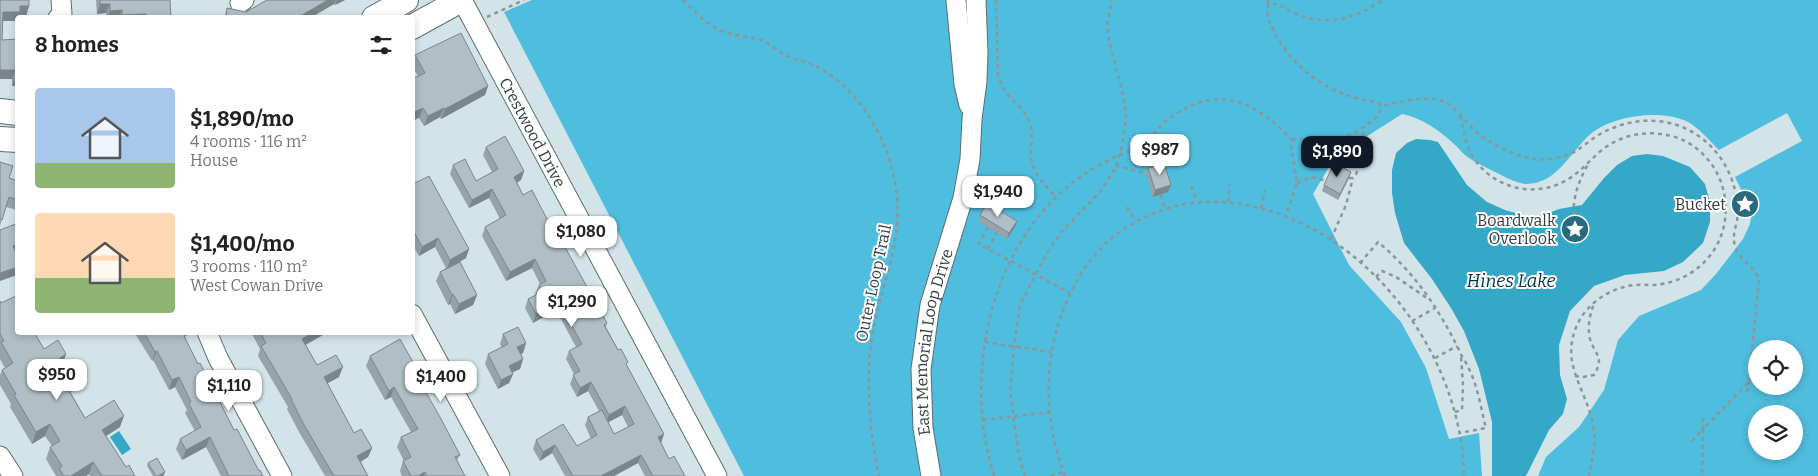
<!DOCTYPE html>
<meta charset="utf-8">
<style>
body{margin:0;font-family:Bitter,serif;background:#f6f6f6;color:#222;height:100vh;display:flex;flex-direction:column;font-size:19px;white-space:nowrap}
*{box-sizing:border-box;margin:0}
p{font-size:16px;color:#767676}
.icon{flex:none;width:28px;height:28px;fill:none;stroke:currentColor;stroke-width:2;stroke-linecap:round;stroke-linejoin:round}
.map{position:relative;flex:1;overflow:hidden}
.sheet{position:absolute;left:15px;top:15px;width:400px;height:320px;display:flex;flex-direction:column;background:#fff;border-radius:5px;box-shadow:0 2px 8px #0003}
.sheet>*{flex:none}
.controls{position:absolute;left:1748px;top:340px;display:grid;gap:10px}
.controls a{display:grid;place-items:center;width:55px;height:55px;border-radius:50%;background:#fff;box-shadow:0 2px 8px #0003;font-size:25px}
.price{position:absolute;translate:-50% -42px;padding:0 11px;border-radius:10px;background:#fff;color:#222;font-size:16px;line-height:32px;filter:drop-shadow(0 1px 2px #0008)}
.price::after{content:'';position:absolute;left:50%;top:30px;width:15px;height:11px;margin-left:-8px;background:inherit;clip-path:polygon(0 0,100% 0,50% 100%)}
.price.current{background:#111827;color:#fff}
ul{padding:0;list-style:none}
li{display:flex;align-items:center;gap:15px;height:125px;padding:0 20px}
li span{display:grid;place-items:center;flex:none;width:140px;height:100px;border-radius:5px;color:#555}
li>.icon{margin-inline-start:auto}
span .icon{width:60px;height:60px;fill:#fffc;stroke-width:1}
li b{font-size:21px}
h2{display:flex;justify-content:space-between;align-items:center;height:60px;padding:0 20px;font-size:21px}
.map>svg:first-child{display:block}
.forest{fill:#4fbddd;fill-rule:evenodd}
.water{fill:#35a8c7}
.lines{fill:none;stroke-linecap:round;stroke-linejoin:round}
.minor-casing{stroke:#5d6c71;stroke-width:21}
.major-casing{stroke:#5d6c71;stroke-width:26}
.path{stroke:#8a969a;stroke-width:2.5;stroke-dasharray:4 4;stroke-linecap:butt}
.minor{stroke:#fff;stroke-width:19}
.major{stroke:#fff;stroke-width:24}
.wall{fill:#96a4a9;fill-rule:evenodd}
.shaded-wall{fill:#7a868a}
.building{fill:#afbfc5;stroke:#7a868a}
.labels{text-anchor:middle;stroke-width:4;stroke-linejoin:round;paint-order:stroke}
.street-label{font-size:16px;fill:#343b3d;stroke:#fff}
.poi-label{font-size:16px;fill:#343b3d;stroke:#fff;text-anchor:end}
.water-label{font-size:18px;font-style:italic;fill:#003340;stroke:#fff}
</style>
<div class="map">
<svg width="1818" height="476" viewBox="0 0 1818 476">
<rect width="100%" height="100%" fill="#d3e4e9"/>
<path class="forest" d="M532,0H1818V476H1538L1546,457L1579,427L1604,390L1618,340L1639,316L1701,290L1716,274L1743,239L1750,224L1752,212L1735,177L1802,141L1787,113L1719,150C1710,141 1699,128 1688,122C1663,109 1616,115 1593,132C1572,148 1559,184 1526,184C1517,183 1509,179 1501,175C1490,169 1475,163 1465,155C1461,152 1458,147 1454,144C1439,130 1422,118 1402,114L1361,140L1332,162L1313,194L1349,265L1401,322L1426,368L1449,439L1479,433L1482,476H744L504,12ZM1756,349H1794V386H1756ZM1756,414H1794V451H1756Z"/>
<g class="water">
<polygon points="1416,139 1430,140 1438,142 1467,185 1487,202 1505,210 1523,215 1543,215 1559,209 1582,205 1604,178 1617,165 1632,156 1647,154 1663,156 1690,167 1705,184 1710,202 1710,222 1703,243 1683,262 1664,271 1625,275 1594,286 1570,311 1559,345 1560,375 1567,399 1563,414 1549,430 1526,476 1492,476 1492,422 1479,369 1464,331 1451,308 1432,279 1404,243 1395,213 1392,193 1392,170 1396,153 1407,143"/>
<polygon points="119,431 131,449 122,455 110,437"/>
</g>
<g class="lines">
<defs>
<g id="minor">
<path id="s1" d="M462,0L717,476"/>
<polyline points="956,0 964,84 969,105"/>
<polyline points="240,3 244,0"/>
<polyline points="58,18 62,14 61,0"/>
<polyline points="412,314 500,476"/>
<polyline points="207,332 218,358 282,476"/>
<polyline points="0,456 13,476"/>
<path id="s2" d="M931,476L923,428L921,369L930,305L963,198L970,159L972,119L977,81L978,52L976,0"/>
</g>
<g id="major">
<polyline points="374,18 406,0"/>
<polyline points="412,27 461,0"/>
<polyline points="0,111 18,113"/>
<polyline points="0,139 18,140"/>
</g>
</defs>
<use href="#minor" class="minor-casing"/>
<use href="#major" class="major-casing"/>
<g class="path">
<path d="M683,0C694,10 704,23 718,29C732,37 747,35 761,40C771,44 778,52 787,56C794,60 802,61 809,63C824,69 837,79 849,91C886,129 905,188 895,241C888,278 874,314 870,352C867,392 870,436 879,476"/>
<path d="M996,0L998,74C1005,100 1018,99 1028,119C1035,132 1030,144 1031,157C1033,174 1045,185 1056,197"/>
<path d="M1267,0L1269,4C1279,2 1285,9 1294,13C1324,27 1356,19 1382,0"/>
<path d="M1269,4C1265,13 1269,21 1273,30C1287,59 1314,83 1344,94C1355,98 1367,100 1378,103L1381,106C1398,103 1416,97 1434,99C1454,100 1465,124 1480,135C1495,146 1513,155 1532,159C1545,161 1564,158 1576,151C1585,145 1594,137 1604,132C1667,100 1733,139 1738,209C1739,221 1731,234 1735,246C1739,260 1754,266 1759,279L1749,382L1703,429L1702,476"/>
<polyline points="487,17 524,0"/>
<path d="M1460,116C1464,130 1465,146 1474,159C1496,190 1538,199 1570,178C1582,170 1591,159 1602,150C1625,131 1660,128 1687,142C1708,154 1723,176 1725,200C1727,218 1724,234 1714,250C1700,271 1679,283 1654,285C1644,285 1633,284 1624,287C1606,291 1586,306 1578,323C1559,363 1585,386 1593,424C1597,441 1592,459 1589,476"/>
<path d="M1292,140C1301,138 1307,141 1316,141C1336,143 1352,136 1368,124C1374,120 1381,114 1381,106"/>
<polyline points="1116,165 1147,174"/>
<path d="M1349,178H1353C1363,168 1357,154 1360,143C1362,137 1364,133 1364,127"/>
<polyline points="1297,183 1312,177 1327,181"/>
<polyline points="1191,186 1197,201"/>
<polyline points="1161,195 1165,209"/>
<polyline points="1228,202 1230,185"/>
<polyline points="1127,207 1136,221"/>
<polyline points="1261,208 1265,190"/>
<path d="M1574,223C1572,199 1577,185 1588,164"/>
<polyline points="988,227 979,244 1070,293"/>
<polyline points="1331,239 1346,205 1353,178"/>
<polyline points="988,249 997,232"/>
<path d="M1360,263L1378,242C1415,273 1439,309 1460,352C1462,358 1467,363 1469,369C1478,387 1481,409 1486,428L1459,433"/>
<polyline points="1376,277 1382,271 1396,277 1427,298"/>
<polyline points="1412,321 1435,308"/>
<polyline points="985,342 1051,352"/>
<polyline points="1435,358 1457,346"/>
<path d="M1575,376L1583,377L1594,375C1605,357 1595,355 1590,339C1587,326 1590,315 1594,303"/>
<polyline points="1747,392 1749,382 1756,375"/>
<polyline points="1455,412 1462,410 1463,385 1461,356"/>
<polyline points="983,420 1050,412"/>
<polyline points="1692,441 1703,429 1703,418"/>
<path d="M994,476C990,461 986,447 984,432C973,349 995,257 1056,197C1070,184 1087,171 1105,162C1117,155 1131,152 1142,144C1152,137 1160,125 1170,118C1218,83 1255,101 1292,140L1291,146L1297,183L1286,215"/>
<polyline points="1025,476 1019,456 1010,391 1014,346 1020,305 1047,253 1062,231 1101,191 1115,169 1121,149 1125,129 1126,113 1123,95 1109,41 1107,25 1112,0"/>
<polyline points="1051,476 1063,472"/>
<path d="M1065,476C1045,424 1043,368 1061,316C1078,268 1106,232 1155,213C1186,200 1217,199 1250,206C1369,230 1462,356 1464,476"/>
</g>
<use href="#minor" class="minor"/>
<use href="#major" class="major"/>
</g>
<g class="wall">
<polygon points="0,0 29,6 26,16 19,16 17,21 3,21 2,40 18,39 18,85 12,86 12,79 0,79"/>
<polygon points="96,0 170,0 171,18 106,18 106,13 97,14"/>
<polygon points="267,0 345,0 335,5 334,4 310,18 224,18 227,8 246,12"/>
<polygon points="415,55 488,86 485,95 441,119 440,117 424,126 419,118 418,76 412,66 412,63"/>
<path d="M486,147L524,171L521,180L517,183L523,195L548,221L607,323L606,327L664,434L661,443L669,459L685,476H645L638,463L614,476H565L552,453L540,461L533,449L536,440L577,446L591,439L585,425L588,417L599,411L588,391L577,397L570,384L574,374L566,359L569,351L576,347L556,310L533,323L525,308L528,299L536,295L535,294L539,285L540,284L532,268L506,281L482,236L485,227L500,219L489,198L469,208L450,174L453,165L476,181L492,172L483,155ZM622,415L628,427L614,434L608,422Z"/>
<polygon points="0,162 9,178 18,181 18,208 17,210 6,207 0,226"/>
<polygon points="1148,168 1168,192 1153,197 1146,174"/>
<polygon points="1351,172 1338,200 1322,191 1324,185"/>
<polygon points="412,178 415,183 469,249 466,258 460,262 477,295 473,305 455,314 450,304 448,305 436,281 440,272 446,268 435,247 419,256 412,244"/>
<polygon points="980,215 1015,227 1007,239 978,221"/>
<polygon points="0,301 18,332 44,349 66,354 63,364 74,381 70,391 85,418 120,427 106,436 126,467 135,476 90,476 89,474 86,476 56,476 46,459 50,447 52,446 45,436 32,444 10,407 11,404 0,385 0,375 2,370 5,368 0,359"/>
<polygon points="134,332 186,332 185,339 234,430 259,471 263,476 221,476 206,447 182,460 176,449 180,439 195,431 185,413 187,410 175,387 169,390 153,360 152,361"/>
<polygon points="251,332 328,332 306,345 317,365 339,377 327,383 354,433 372,448 368,457 361,462 368,476 325,476 299,432 287,409 288,407 258,356 260,349"/>
<polygon points="503,334 526,343 523,353 521,354 523,359 520,369 512,372 513,374 509,383 498,389 485,364 488,354 502,348 500,344"/>
<polygon points="370,356 417,379 460,455 457,460 465,476 402,476 400,471 403,461 404,461 397,447 401,437 411,432 391,397 385,400 366,366"/>
<polygon points="148,463 164,475 162,476 153,476 147,466"/>
</g>
<g class="shaded-wall">
<polygon points="328,0 336,0 334,4 310,18 297,18"/>
<polygon points="337,0 345,0 335,5"/>
<polygon points="100,4 110,4 106,13 97,14"/>
<polygon points="20,6 29,6 26,16 19,16 17,21 0,21 3,12"/>
<polygon points="122,10 119,18 107,18 110,11"/>
<polygon points="146,14 145,18 121,18 122,15"/>
<polygon points="0,70 15,70 12,79 0,79"/>
<polygon points="16,76 18,76 18,85 12,86"/>
<polygon points="488,86 485,95 441,119 445,109"/>
<polygon points="423,108 419,118 412,121 412,113"/>
<polygon points="444,108 440,117 424,126 428,116"/>
<polygon points="524,171 521,180 511,186 514,177"/>
<polygon points="1351,172 1349,178 1338,200 1340,194"/>
<polygon points="1171,185 1168,192 1153,197 1155,190"/>
<polygon points="492,189 489,198 469,208 472,200"/>
<polygon points="1017,221 1015,227 1007,239 1009,233"/>
<polygon points="438,238 435,247 419,256 422,247"/>
<polygon points="18,244 18,253 10,256 13,246"/>
<polygon points="469,249 466,258 447,269 450,260"/>
<polygon points="535,259 532,268 506,281 510,272"/>
<polygon points="18,267 17,275 0,281 0,273"/>
<polygon points="453,294 450,304 448,305 452,295"/>
<polygon points="477,295 473,305 455,314 459,304"/>
<polygon points="559,302 556,310 533,323 536,314"/>
<polygon points="314,332 328,332 299,348 302,339"/>
<polygon points="526,343 523,353 514,357 517,347"/>
<polygon points="157,351 153,360 152,361 155,352"/>
<polygon points="66,354 62,366 60,358"/>
<polygon points="523,359 520,369 505,376 509,366"/>
<polygon points="343,367 339,377 321,387 324,377"/>
<polygon points="513,374 509,383 498,389 501,380"/>
<polygon points="179,377 175,387 169,390 172,380"/>
<polygon points="74,381 69,393 66,386"/>
<polygon points="591,382 588,391 577,397 580,388"/>
<polygon points="394,387 391,397 385,400 389,391"/>
<polygon points="625,406 622,415 605,424 609,415"/>
<polygon points="124,416 120,427 98,441 102,430"/>
<polygon points="50,424 45,436 32,444 36,432"/>
<polygon points="664,434 661,443 658,437"/>
<polygon points="210,437 206,447 182,460 186,450"/>
<polygon points="555,445 552,453 540,461 543,452"/>
<polygon points="372,448 368,457 354,465 357,456"/>
<polygon points="641,455 638,463 614,476 601,476"/>
<polygon points="93,462 89,474 86,476 71,476"/>
<polygon points="165,472 164,475 162,476 158,476"/>
<polygon points="425,472 424,476 418,476"/>
</g>
<g class="building">
<polygon points="0,0 29,0 29,6 20,6 20,12 3,12 2,40 18,39 18,76 16,76 15,70 0,70"/>
<polygon points="100,0 170,0 171,18 147,18 146,14 122,15 122,10 110,11 110,4 100,4"/>
<polygon points="267,0 328,0 297,18 226,18 227,8 246,12"/>
<polygon points="461,33 488,86 445,109 444,108 428,116 423,108 412,113 412,79 425,73 415,55"/>
<polygon points="505,136 524,171 514,177 523,195 532,190 548,221 550,220 607,323 604,325 618,350 621,349 628,362 626,364 664,434 658,437 669,459 674,456 685,476 653,476 641,455 601,476 573,476 555,445 543,452 536,440 563,424 577,446 597,435 588,417 602,410 614,434 634,424 625,406 609,415 591,382 580,388 573,375 580,371 569,351 582,344 559,302 536,314 528,299 542,292 539,285 546,281 535,259 510,272 485,227 506,215 492,189 472,200 453,165 465,159 476,181 498,169 486,147"/>
<polygon points="0,162 13,166 9,178 18,181 18,200 9,197 2,220 0,219"/>
<polygon points="1164,163 1171,185 1155,190 1148,168"/>
<polygon points="1334,163 1351,172 1340,194 1324,185"/>
<polygon points="429,176 469,249 450,260 438,238 422,247 412,228 412,178 415,183"/>
<polygon points="987,203 1017,221 1009,233 980,215"/>
<polygon points="18,223 18,244 13,246 18,257 18,267 0,273 0,230"/>
<polygon points="460,262 477,295 459,304 453,294 452,295 440,272"/>
<polygon points="18,295 18,332 34,332 44,349 58,340 66,354 60,358 74,381 66,386 85,418 114,400 124,416 102,430 126,467 129,465 135,476 102,476 93,462 71,476 64,476 59,468 62,466 50,447 60,441 50,424 36,432 14,395 16,394 2,370 13,363 1,342 4,341 0,334 0,301 1,303"/>
<polygon points="518,327 526,343 517,347 523,359 509,366 513,374 501,380 488,354 508,344 503,334"/>
<polygon points="144,332 186,332 187,335 184,336 198,364 200,363 234,430 237,429 259,471 260,470 263,476 229,476 210,437 186,450 180,439 201,427 189,404 191,402 179,377 172,380 157,351 155,352"/>
<polygon points="260,332 314,332 302,339 317,365 336,355 343,367 324,377 354,433 361,429 372,448 357,456 368,476 334,476 303,423 291,399 292,399 261,346 266,343"/>
<polygon points="400,339 419,373 416,375 440,417 460,455 455,457 465,476 427,476 425,472 418,476 411,476 403,461 411,457 401,437 418,429 394,387 389,391 370,356"/>
<polygon points="157,458 165,472 158,476 156,476 148,463"/>
</g>
<defs>
<symbol id="sight-disc" viewBox="-11 -11 22 22"><circle r="9.5" fill="#296a7e" stroke="#fff"/><path d="M0-6L1.8-2.2L6-1.7L2.9 1.2L3.7 5.4L0 3.3L-3.7 5.4L-2.9 1.2L-6-1.7L-1.8-2.2Z" fill="#fff"/></symbol>
</defs>
<g fill-rule="evenodd">
<use href="#sight-disc" x="1729" y="188" width="32" height="32"/>
<use href="#sight-disc" x="1559" y="213" width="32" height="32"/>
</g>
<g class="labels">
<g class="street-label">
<text dy="6" stroke="none"><textPath href="#s1" startOffset="150">Crestwood Drive</textPath></text>
<text transform="translate(873 283) rotate(-78)" y="6">Outer Loop Trail</text>
<text dy="6" stroke="none"><textPath href="#s2" startOffset="136">East Memorial Loop Drive</textPath></text>
</g>
<g class="poi-label">
<text x="1726" y="210">Bucket</text>
<text x="1556" y="226">Boardwalk<tspan x="1556" dy="18">Overlook</tspan></text>
</g>
<g class="water-label">
<text x="1511" y="287">Hines Lake</text>
</g>
</g>
</svg>
<div class="controls">
<a><svg class="icon" aria-label="locate" viewBox="0 0 24 24"><circle cx="12" cy="12" r="6"/><path d="M12 2v4M12 18v4M2 12h4M18 12h4"/></svg></a>
<a><svg class="icon" aria-label="layers" viewBox="0 0 24 24"><path d="M12 4l9 5-9 5-9-5zM3 14l9 5 9-5"/></svg></a>
</div>
<b class="price" style="left:1160px;top:176px">$987</b>
<b class="price current" style="left:1337px;top:178px">$1,890</b>
<b class="price" style="left:998px;top:218px">$1,940</b>
<b class="price" style="left:581px;top:258px">$1,080</b>
<b class="price" style="left:572px;top:328px">$1,290</b>
<b class="price" style="left:57px;top:401px">$950</b>
<b class="price" style="left:441px;top:403px">$1,400</b>
<b class="price" style="left:229px;top:412px">$1,110</b>
<section class="sheet">
<h2>8 homes<svg class="icon" aria-label="filters" viewBox="0 0 24 24"><path d="M4 7h16M4 17h16"/><circle cx="9" cy="7" r="2"/><circle cx="15" cy="17" r="2"/></svg></h2>
<ul>
<li><span style="background:linear-gradient(#a9c7e8 75%,#8fb573 0)"><svg class="icon" aria-label="home" viewBox="0 0 24 24"><path d="M3 11l9-7 9 7M6 9v11h12V9"/></svg></span><div><b>$1,890/mo</b><p>4 rooms · 116 m²</p><p>House</p></div></li>
<li><span style="background:linear-gradient(#ffd9b3 65%,#8fb573 0)"><svg class="icon" aria-label="home" viewBox="0 0 24 24"><path d="M3 11l9-7 9 7M6 9v11h12V9"/></svg></span><div><b>$1,400/mo</b><p>3 rooms · 110 m²</p><p>West Cowan Drive</p></div></li>
</ul>
</section>
</div>
